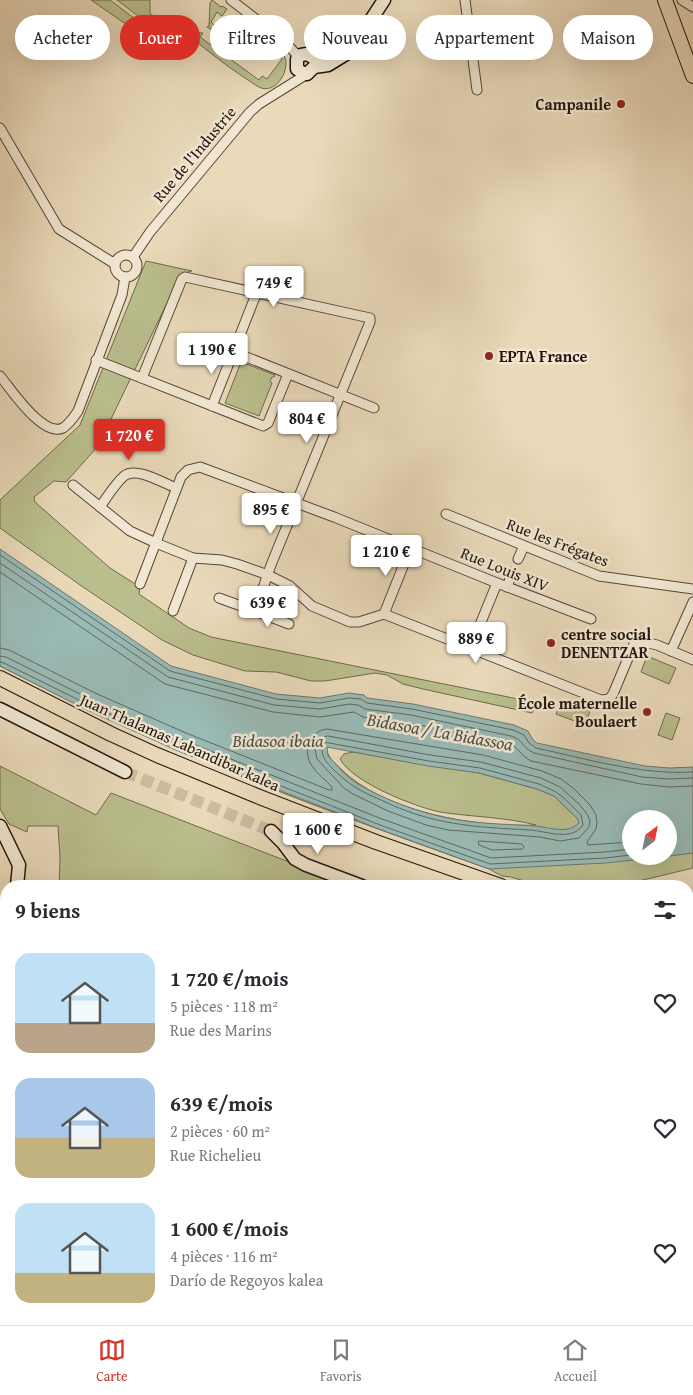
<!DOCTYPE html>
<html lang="fr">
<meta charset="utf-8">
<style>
body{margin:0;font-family:"Gentium Book Plus",serif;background:#f2f2f3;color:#2b2b33;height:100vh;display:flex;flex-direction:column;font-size:19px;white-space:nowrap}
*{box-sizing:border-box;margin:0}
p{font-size:16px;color:#7c7c81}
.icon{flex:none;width:28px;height:28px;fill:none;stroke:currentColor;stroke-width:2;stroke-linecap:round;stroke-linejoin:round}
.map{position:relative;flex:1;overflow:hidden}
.drawer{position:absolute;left:0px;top:880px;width:694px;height:445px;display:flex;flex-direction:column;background:#fff;border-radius:20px 20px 0 0;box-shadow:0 5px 20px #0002}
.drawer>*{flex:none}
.top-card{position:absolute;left:15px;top:15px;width:664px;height:45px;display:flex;gap:10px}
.needle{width:32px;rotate:32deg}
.fabs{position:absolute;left:622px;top:810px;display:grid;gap:10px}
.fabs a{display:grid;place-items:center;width:55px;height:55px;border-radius:50%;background:#fff;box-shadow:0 5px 20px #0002;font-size:25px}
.price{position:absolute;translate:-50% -42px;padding:0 11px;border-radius:5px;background:#fff;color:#222;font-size:16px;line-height:32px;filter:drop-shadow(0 1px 2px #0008)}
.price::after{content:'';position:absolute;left:50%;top:30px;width:15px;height:11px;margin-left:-8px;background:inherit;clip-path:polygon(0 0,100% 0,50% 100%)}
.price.selected{background:#d93025;color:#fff}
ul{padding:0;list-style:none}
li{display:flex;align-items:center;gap:15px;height:125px;padding:0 15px}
li span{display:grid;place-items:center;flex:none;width:140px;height:100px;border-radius:15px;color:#555}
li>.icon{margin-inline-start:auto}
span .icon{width:60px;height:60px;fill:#fffc;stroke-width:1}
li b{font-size:21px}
h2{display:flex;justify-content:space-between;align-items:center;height:60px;padding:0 15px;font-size:21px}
.pill{padding:0 18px;border-radius:22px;background:#fff;box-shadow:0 5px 20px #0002;font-size:18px;line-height:45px}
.pill.selected{background:#d93025;color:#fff}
.tabs{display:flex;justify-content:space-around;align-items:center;height:70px;border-top:1px solid #e1e1e2;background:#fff;font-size:14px;color:#7c7c81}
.tabs a{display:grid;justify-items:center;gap:2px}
.tabs .selected{color:#d93025}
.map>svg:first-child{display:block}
.green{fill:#babe8d;stroke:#6f6a4d}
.water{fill:#99bab5;stroke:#6a7872;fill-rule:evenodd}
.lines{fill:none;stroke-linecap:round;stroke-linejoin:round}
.shore{stroke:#5e6861;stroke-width:1}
.street-tunnel{stroke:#ccbca0;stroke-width:9;stroke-dasharray:9 4.5;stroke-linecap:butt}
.secondary-tunnel{stroke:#ccbca0;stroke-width:12;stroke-dasharray:12 6;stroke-linecap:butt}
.street-casing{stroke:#564638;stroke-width:11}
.secondary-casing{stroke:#24150d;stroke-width:15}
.primary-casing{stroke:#24150d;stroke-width:16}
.street{stroke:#f1e7d2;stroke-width:9}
.secondary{stroke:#f1e7d2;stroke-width:12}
.primary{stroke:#eadaba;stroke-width:14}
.poi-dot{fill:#8f2418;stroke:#f1e7d2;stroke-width:2}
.labels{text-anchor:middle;stroke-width:5;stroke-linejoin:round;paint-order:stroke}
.poi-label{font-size:16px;font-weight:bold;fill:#24150d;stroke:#f1e7d2;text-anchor:end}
.street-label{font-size:16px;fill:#24150d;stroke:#f1e7d2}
.water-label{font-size:18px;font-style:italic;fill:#4d4f48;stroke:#f1e7d2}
</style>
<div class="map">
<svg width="693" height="1325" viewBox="0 0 693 1325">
<rect width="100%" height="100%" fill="#eadaba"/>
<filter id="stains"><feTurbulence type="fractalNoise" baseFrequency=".004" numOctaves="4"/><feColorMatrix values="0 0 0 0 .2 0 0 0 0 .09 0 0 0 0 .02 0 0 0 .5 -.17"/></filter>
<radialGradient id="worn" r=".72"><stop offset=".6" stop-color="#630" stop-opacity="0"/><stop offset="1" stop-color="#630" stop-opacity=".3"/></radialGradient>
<g class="green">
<path d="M91,0H110L155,34L156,40L181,39L180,34L184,32L203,33L200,37L259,80L262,76L267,79L282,59L277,55L280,51C295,62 279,94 261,88C256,86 250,81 245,78C225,65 207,50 188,35L172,56Z"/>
<polygon points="117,0 150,0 150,14 154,16 152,23 142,19"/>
<polygon points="212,0 221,7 222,6 227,9 222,16 217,12 211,22 215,26 212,30 207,27 209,26 210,3"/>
<polygon points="146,261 192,271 181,274 98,446 66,482 54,481 34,497 35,502 110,568 140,587 139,594 189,628 211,637 538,703 532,713 423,689 403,684 387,675 375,673 325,681 311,681 276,672 245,671 193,655 162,640 80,585 0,528 0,500 80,425"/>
<polygon points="241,362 275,375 274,377 272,377 270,381 272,383 259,416 225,403"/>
<path d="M0,656L326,747C327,757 334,762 341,769C384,812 476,828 536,825C505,817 472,817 440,812C415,807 352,782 340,759L344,754L353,752L479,773L537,789L554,796L577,818L631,856H669V825L693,827V868L618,886H540L511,877L502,876L489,869C385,832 280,794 178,750C118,724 59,696 0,666Z"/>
<polygon points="647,656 676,668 669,684 641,672"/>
<polygon points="562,700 590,711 585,725 556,714"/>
<polygon points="666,713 680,718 672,740 658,735"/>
<polygon points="0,766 96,815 111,793 351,886 59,886 60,858 58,826 28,826 27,832 9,824 0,809"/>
<polygon points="693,1305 693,1325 671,1325 668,1319 688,1319 688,1306"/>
</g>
<path class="water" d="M0,549L171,666L276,694L320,698L349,693L364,695L367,698L413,704L514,725L528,731L533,740L537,743L645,766L669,768L693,767V853L669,856V819H631V856H667L606,863L489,869L379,829L178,751L87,710L0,666ZM327,747L428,766L479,773L537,789L554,796L577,818L579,823C567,835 550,827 535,826C506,824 476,824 448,818C420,813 383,799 358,784C347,778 337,765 328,756Z"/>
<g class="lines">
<g class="shore">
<path d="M0,555L170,671L276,699L320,703L349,698L361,699L367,703L412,709L513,730L524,735L529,743L536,748C587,759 640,775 693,772"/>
<path d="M0,563L168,677L274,705L320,709L349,704L358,705L365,709L411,715L511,736C524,740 521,747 534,753L642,777L669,779L693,778"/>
<path d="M0,572L165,684L273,712L320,717L354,712L363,717L409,723L509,743C517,746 521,756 531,761L641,784L669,787L693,786"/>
<path d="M0,648L9,650L95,693L186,733L329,790H332V787C326,780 317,774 312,766C302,752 309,731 327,729L483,755L542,771L561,779L573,788L590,805L596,815L597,822L596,829L587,842L588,845L631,842"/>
<polyline points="0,656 6,657 92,700 183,740 382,819 491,858 605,852 631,849"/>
<polyline points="0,662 4,663 89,705 180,746 380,825 490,864 605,858 631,855"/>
<polygon points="328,736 430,755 481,762 541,778 560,787 579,804 587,814 590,821 589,827 579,838 560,841 540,837 448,830 426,825 388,811 353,794 344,788 317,759 315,749 317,743 322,738"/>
<path d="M329,743L429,761L480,768L539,784L556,792L564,798L581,815L583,825C571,842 547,831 530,830C474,827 432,825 381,800C362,792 351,786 336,772C328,764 321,758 322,746L325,743Z"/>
<polygon points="479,841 522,844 524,847 522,849 492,850 479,845"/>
</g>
<polyline class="street-tunnel" points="511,576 518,559"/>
<polyline class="secondary-tunnel" points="125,772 271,831"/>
<defs>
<g id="street">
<polyline points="231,0 282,39 299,57"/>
<polyline points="465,0 477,90"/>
<polyline points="682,0 693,7"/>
<polyline points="0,128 59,229 115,264"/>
<circle cx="126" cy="266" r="11"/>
<polyline points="133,257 150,232 250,112 259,104 307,74"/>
<polyline points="234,352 374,408"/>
<polyline points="96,360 263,426 268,423 288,374"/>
<path d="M0,376C11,389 43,438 63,428C69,424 74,417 78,411L122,295L125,277"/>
<polyline points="142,378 182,279 185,277 370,318 370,322 271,565 255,611 219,598"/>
<polyline points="212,406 257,292"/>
<polyline points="73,485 130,531 156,543 193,558 222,560 237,564 268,575 290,586 312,606 350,622 359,622 384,614 601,700 609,699 613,694 634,644 640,641 657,645 693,660"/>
<path d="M100,507C107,497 115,484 124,476C136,466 163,483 176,488"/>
<polyline points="446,514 599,576 693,589"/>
<polyline points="518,559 524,546"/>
<polyline points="140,584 181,477 188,470 200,467 334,517 497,583 591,619"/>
<polyline points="507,587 511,576"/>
<polyline points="173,611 193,558"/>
<polyline points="255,611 289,624"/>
<polyline points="384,614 410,549"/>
<polyline points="470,649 497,583"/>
<polyline points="671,651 693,602"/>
<polyline points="688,929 693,928"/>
<polyline points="688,946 693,947"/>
<polyline points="688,1210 693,1203"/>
<polyline points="688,1215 693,1223"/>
<polyline points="688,1291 693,1288"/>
<polyline points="0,1294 6,1295"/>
<polyline points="0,1306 6,1306"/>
<polyline points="38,1319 43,1320 51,1319"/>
<polyline points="234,1319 346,1325"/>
<polyline points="449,1319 566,1325"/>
<polyline points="654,1319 660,1325"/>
<polyline points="211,1325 211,1319"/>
<polyline points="630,1325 637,1319"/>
</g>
<g id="secondary">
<polyline points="352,45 328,57 314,58 307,54 301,55 297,59 297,69 303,73 307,74 314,67 328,65 346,54 359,38 384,0"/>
<polyline points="0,709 125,772"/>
<polyline points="0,826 19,865 17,886"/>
<polyline points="271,831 283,843 295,859 306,865 362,886"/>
<polyline points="0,924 6,924"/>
<polyline points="0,1046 6,1046"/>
<polyline points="688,1088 693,1095"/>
</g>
<g id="primary">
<polyline points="665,0 693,76"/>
<polyline points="0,678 111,734 157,755 262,798 376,842 501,886"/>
<polyline points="688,974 693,979"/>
</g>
</defs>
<use href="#street" class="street-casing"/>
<use href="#secondary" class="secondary-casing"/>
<use href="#primary" class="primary-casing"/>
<use href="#street" class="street"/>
<use href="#secondary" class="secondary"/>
<use href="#primary" class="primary"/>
</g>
<g class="poi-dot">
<circle cx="621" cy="104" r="5"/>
<circle cx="489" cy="356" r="5"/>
<circle cx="551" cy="643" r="5"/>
<circle cx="647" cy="712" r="5"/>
</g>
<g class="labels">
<g class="poi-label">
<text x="611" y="110">Campanile</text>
<text x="499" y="362" text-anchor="start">EPTA France</text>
<text x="561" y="640" text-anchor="start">centre social<tspan x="561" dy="18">DENENTZAR</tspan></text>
<text x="637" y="709">École maternelle<tspan x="637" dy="18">Boulaert</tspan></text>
</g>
<g class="street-label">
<text transform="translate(194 154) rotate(-50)" y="6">Rue de l'Industrie</text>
<text transform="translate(558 542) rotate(21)" y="6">Rue les Frégates</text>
<text transform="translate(505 569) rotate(22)" y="6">Rue Louis XIV</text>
<text transform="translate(180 742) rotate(24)" y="6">Juan Thalamas Labandibar kalea</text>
</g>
<g class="water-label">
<text transform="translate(440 732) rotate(10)" y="6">Bidasoa / La Bidassoa</text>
<text x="278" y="747">Bidasoa ibaia</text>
</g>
</g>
<rect width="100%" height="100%" filter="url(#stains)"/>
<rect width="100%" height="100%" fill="url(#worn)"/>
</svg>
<div class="fabs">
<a><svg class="needle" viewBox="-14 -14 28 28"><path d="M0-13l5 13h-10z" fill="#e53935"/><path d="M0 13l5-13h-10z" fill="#7c7c81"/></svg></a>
</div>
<b class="price" style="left:274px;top:308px">749 €</b>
<b class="price" style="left:212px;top:375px">1 190 €</b>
<b class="price" style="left:307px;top:444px">804 €</b>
<b class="price selected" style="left:129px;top:461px">1 720 €</b>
<b class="price" style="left:271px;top:535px">895 €</b>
<b class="price" style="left:386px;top:577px">1 210 €</b>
<b class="price" style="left:268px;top:628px">639 €</b>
<b class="price" style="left:476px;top:664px">889 €</b>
<b class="price" style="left:318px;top:855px">1 600 €</b>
<div class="top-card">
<a class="pill">Acheter</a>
<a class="pill selected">Louer</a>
<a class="pill">Filtres</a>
<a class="pill">Nouveau</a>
<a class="pill">Appartement</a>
<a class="pill">Maison</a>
</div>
<section class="drawer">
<h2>9 biens<svg class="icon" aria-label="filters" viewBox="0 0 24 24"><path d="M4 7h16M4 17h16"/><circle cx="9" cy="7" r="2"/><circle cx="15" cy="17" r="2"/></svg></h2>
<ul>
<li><span style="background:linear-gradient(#bfe0f5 70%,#b9a48a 0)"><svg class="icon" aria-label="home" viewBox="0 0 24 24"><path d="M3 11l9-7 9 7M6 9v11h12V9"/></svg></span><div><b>1 720 €/mois</b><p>5 pièces · 118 m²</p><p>Rue des Marins</p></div><svg class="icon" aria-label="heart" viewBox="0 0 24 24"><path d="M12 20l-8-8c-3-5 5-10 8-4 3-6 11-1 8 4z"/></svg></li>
<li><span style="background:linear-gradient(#a9c7e8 60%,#c2b280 0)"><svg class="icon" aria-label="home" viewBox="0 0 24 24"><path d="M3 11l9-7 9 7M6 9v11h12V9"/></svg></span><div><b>639 €/mois</b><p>2 pièces · 60 m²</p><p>Rue Richelieu</p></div><svg class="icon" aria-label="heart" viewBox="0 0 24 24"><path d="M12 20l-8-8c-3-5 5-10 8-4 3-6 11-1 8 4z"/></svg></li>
<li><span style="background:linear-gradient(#bfe0f5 70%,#c2b280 0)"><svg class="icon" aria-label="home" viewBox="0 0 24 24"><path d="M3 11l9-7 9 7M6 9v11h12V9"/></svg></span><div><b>1 600 €/mois</b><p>4 pièces · 116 m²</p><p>Darío de Regoyos kalea</p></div><svg class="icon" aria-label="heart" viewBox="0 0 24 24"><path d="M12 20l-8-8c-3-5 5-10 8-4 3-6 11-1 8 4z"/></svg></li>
</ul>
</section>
</div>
<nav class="tabs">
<a class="selected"><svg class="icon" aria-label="map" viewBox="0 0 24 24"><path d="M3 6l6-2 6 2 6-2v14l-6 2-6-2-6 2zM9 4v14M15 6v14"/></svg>Carte</a>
<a><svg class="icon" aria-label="saved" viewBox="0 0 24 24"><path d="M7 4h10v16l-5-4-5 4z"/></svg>Favoris</a>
<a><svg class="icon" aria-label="home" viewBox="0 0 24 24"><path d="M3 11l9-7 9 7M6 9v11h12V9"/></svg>Accueil</a>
</nav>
